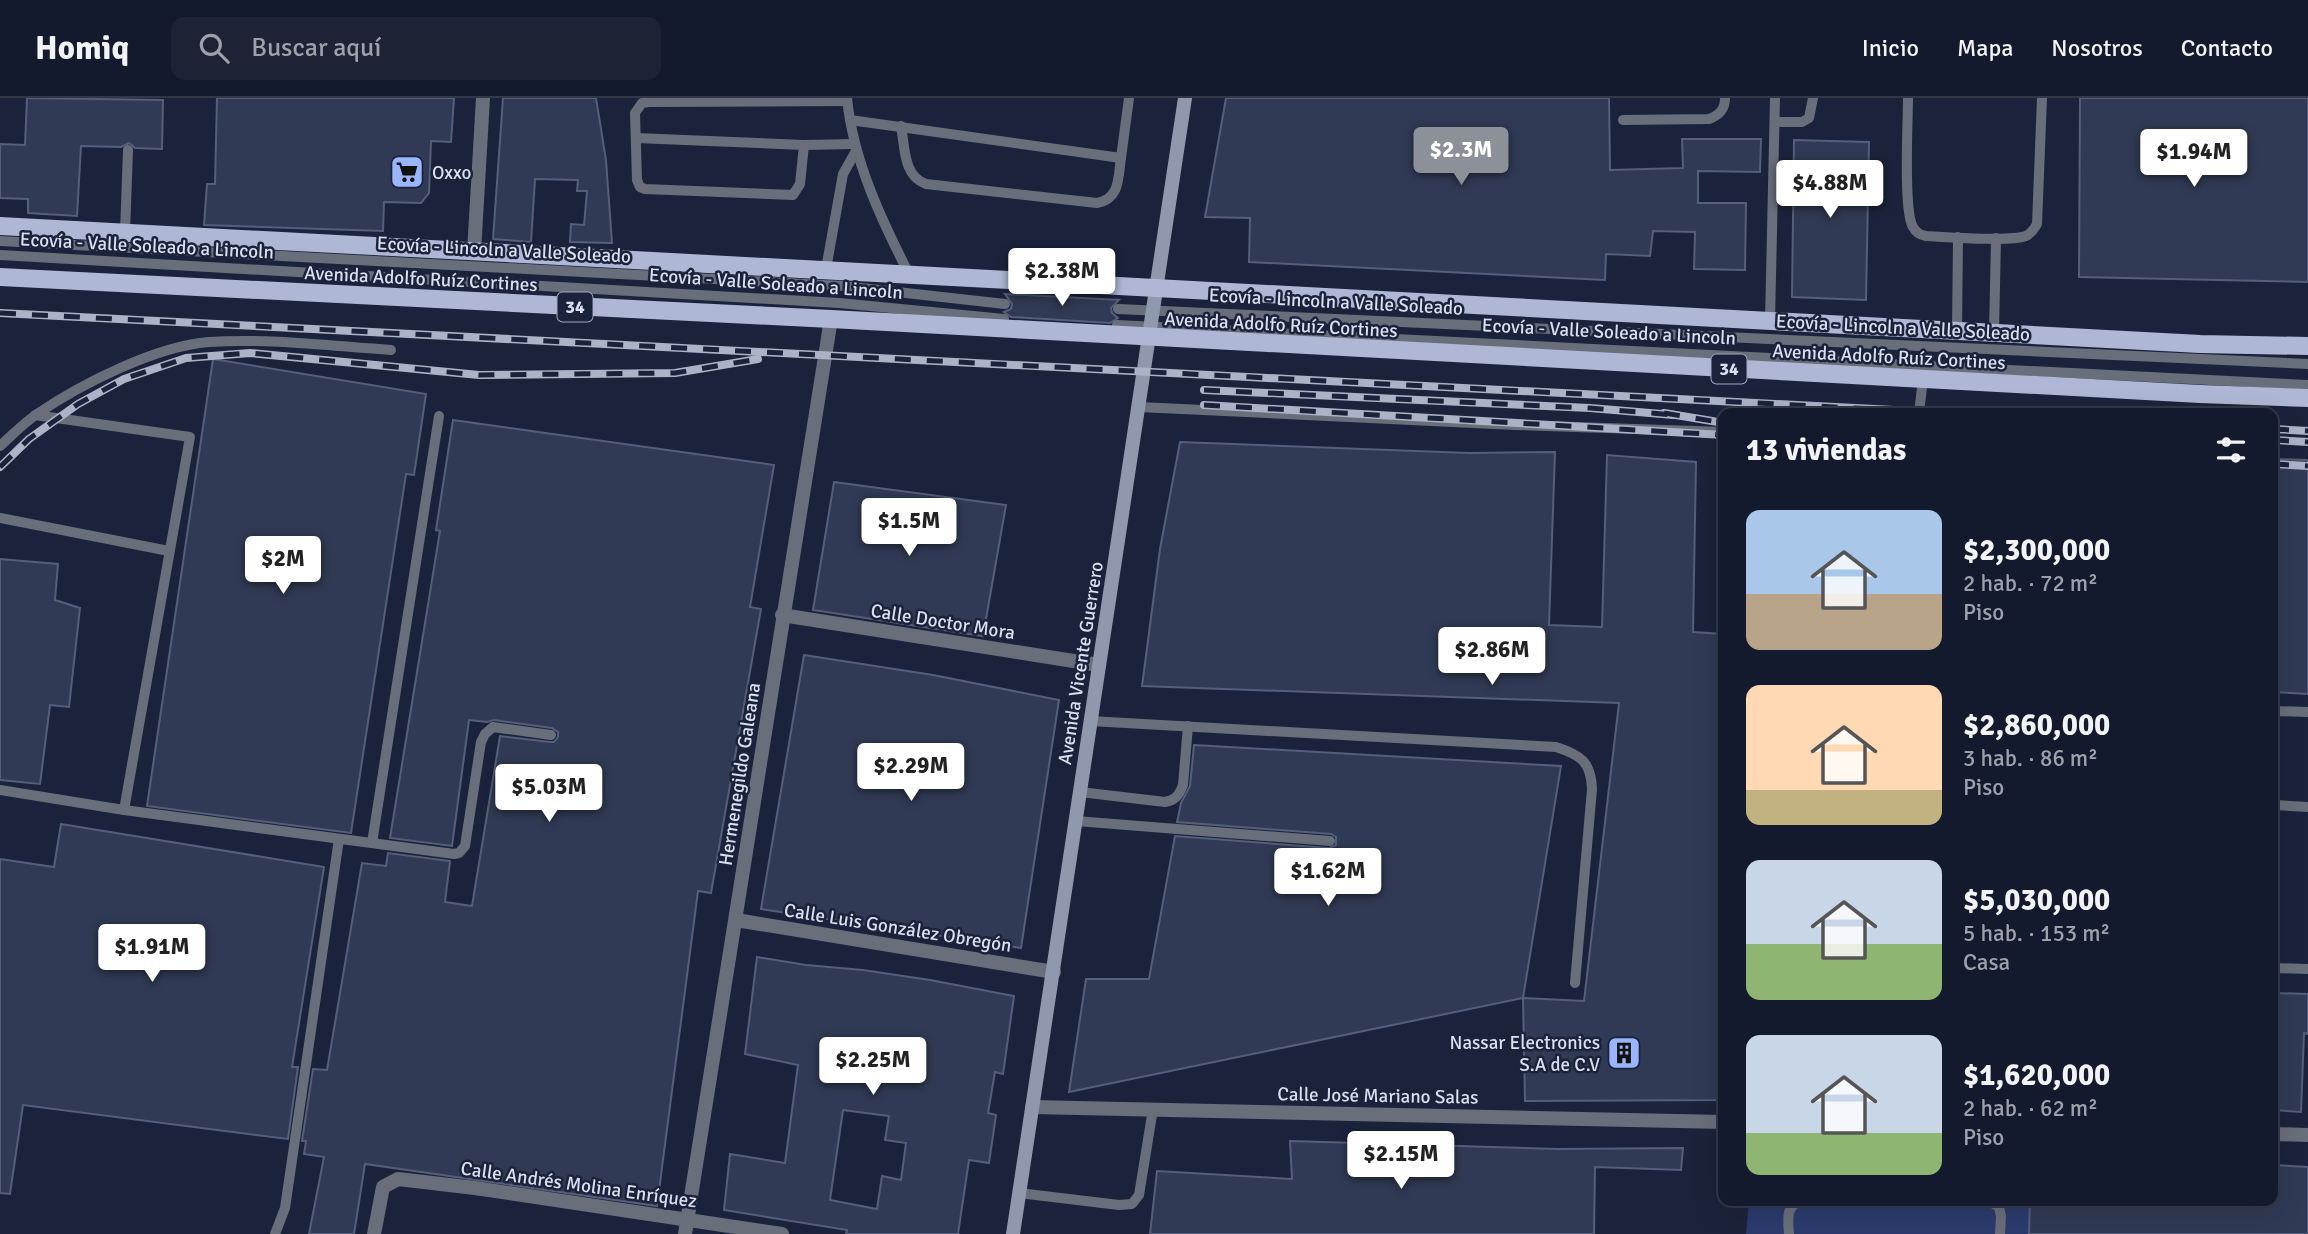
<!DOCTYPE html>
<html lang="es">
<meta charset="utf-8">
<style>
body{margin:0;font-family:Signika,sans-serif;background:#1d2335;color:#f1f3f6;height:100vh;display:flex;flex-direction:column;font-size:26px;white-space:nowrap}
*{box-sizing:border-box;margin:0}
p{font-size:23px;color:#9da1aa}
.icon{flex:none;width:38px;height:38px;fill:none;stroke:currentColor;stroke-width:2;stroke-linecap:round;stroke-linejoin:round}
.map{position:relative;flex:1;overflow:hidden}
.panel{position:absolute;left:1718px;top:310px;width:560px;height:798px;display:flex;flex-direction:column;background:#141a2d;border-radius:14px;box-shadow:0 7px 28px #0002,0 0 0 2px #333849}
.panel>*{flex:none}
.price{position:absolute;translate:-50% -60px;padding:0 16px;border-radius:7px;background:#fff;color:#222;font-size:23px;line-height:46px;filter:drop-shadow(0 2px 4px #0008)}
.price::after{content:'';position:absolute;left:50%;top:42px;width:21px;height:16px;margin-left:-10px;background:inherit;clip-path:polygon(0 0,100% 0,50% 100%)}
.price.current{background:#8c9099;color:#fff}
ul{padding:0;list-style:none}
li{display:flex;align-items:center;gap:21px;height:175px;padding:0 28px}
li span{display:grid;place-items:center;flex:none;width:196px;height:140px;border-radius:14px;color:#555}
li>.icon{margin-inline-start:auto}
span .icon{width:84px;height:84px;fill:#fffc;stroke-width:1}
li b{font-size:30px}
h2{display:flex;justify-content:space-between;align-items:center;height:84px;padding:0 28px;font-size:30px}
header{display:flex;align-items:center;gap:42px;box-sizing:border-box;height:98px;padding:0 35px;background:#141a2d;border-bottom:2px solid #333849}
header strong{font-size:33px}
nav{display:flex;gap:38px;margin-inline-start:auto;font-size:24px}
.search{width:490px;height:63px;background:#1d2335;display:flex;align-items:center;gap:18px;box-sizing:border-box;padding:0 24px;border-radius:14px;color:#9da1aa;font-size:26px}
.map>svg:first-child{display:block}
.green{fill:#2c3b6c}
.building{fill:#303a54;stroke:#545f7b;stroke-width:2;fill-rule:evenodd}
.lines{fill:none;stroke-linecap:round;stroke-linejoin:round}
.lane{stroke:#696e7b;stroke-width:10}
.street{stroke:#696e7b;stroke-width:14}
.secondary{stroke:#9098ad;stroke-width:14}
.primary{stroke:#aeb8d4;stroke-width:18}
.rail-casing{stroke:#adb3c6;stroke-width:8}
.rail{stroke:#1b233c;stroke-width:5;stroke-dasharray:16;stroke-linecap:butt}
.labels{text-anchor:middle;stroke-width:5;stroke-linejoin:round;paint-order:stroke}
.shield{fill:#1b233c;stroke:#a0a7ba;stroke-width:2}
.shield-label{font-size:18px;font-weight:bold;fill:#d9dff0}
.poi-label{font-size:19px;fill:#d9dff0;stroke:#1b233c;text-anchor:start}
.street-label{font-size:19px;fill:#d9dff0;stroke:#1b233c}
</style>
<header>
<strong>Homiq</strong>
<div class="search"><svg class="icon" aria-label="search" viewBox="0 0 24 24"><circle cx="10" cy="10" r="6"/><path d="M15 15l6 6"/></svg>Buscar aquí</div>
<nav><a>Inicio</a><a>Mapa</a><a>Nosotros</a><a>Contacto</a></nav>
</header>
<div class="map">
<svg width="2308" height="1136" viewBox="0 0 2308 1136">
<rect width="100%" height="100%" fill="#1b233c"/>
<polygon class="green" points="1749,1103 2030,1103 2029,1136 1746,1136"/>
<g class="building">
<polygon points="27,0 163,2 162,51 135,50 129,45 121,49 81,48 77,118 28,115 28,101 0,100 0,46 25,47"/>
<polygon points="217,0 454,0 451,44 431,43 429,95 421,105 384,104 383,133 204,127 207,86 215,86"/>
<polygon points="503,0 596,0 606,62 612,145 570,144 571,126 584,127 587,93 577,93 578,82 535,81 531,144 493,141"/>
<polygon points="1226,0 1609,0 1610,72 1683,70 1682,41 1761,41 1760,74 1698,73 1698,105 1746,105 1745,172 1694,171 1695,134 1653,133 1650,158 1606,156 1605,182 1249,164 1250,120 1205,119"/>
<polygon points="2080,0 2308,0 2308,184 2079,179"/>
<polygon points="1794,42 1869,44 1866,202 1792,199"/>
<polygon points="1005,196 1119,202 1111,210 1112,215 1118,220 1110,225 1011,219 1004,214 1011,211 1012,206"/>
<polygon points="213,261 426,296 414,377 406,376 351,735 147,708"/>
<polygon points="453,322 774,367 750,509 761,511 711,795 698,793 657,1108 365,1066 354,1136 309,1136 324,1059 304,1056 306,1043 302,1043 313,971 327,972 362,765 386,768 388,755 450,763 445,804 472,808 500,638 550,644 554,644 558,639 558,634 552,630 494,622 487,624 469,622 452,748 390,740 440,433 436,432"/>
<polygon points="1180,344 1469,355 1555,354 1549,527 1602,529 1607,357 1696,364 1693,534 1724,536 1724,1002 1525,1003 1523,900 1584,903 1619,605 1142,588 1160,451"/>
<polygon points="2273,361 2308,362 2308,596 2273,594"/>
<polygon points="834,384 1006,407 983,538 813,512"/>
<polygon points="0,461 58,466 55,502 80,510 69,609 50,607 40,686 0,682"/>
<polygon points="804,557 933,577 1059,602 1021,850 761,811"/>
<polygon points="1194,647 1561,668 1523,900 1069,994 1086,881 1149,881 1175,738 1329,750 1336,747 1336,739 1331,736 1177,724 1181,705 1190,688"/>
<polygon points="61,726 324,769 292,969 298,969 288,1041 23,1007 10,1096 0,1095 0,761 54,769"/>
<path d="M757,859L806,867L863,872L930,882L1014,898L1003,976L995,974L988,1015L996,1017L989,1065L969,1062L958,1136H846L847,1132L724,1112L730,1056L785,1065L798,967L745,956ZM843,1012L889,1018L885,1042L906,1045L901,1082L882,1078L877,1111L830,1102Z"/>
<polygon points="2273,895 2308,896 2308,936 2304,935 2301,1014 2273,1012"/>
<polygon points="1290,1043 1558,1051 1683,1050 1681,1072 1595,1069 1594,1136 1150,1136 1157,1073 1292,1081"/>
<polygon points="2273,1067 2308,1069 2308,1136 2029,1136 2030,1102 2273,1102"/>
</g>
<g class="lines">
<g class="lane">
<path d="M847,0C853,62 881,121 909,176"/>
<path d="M1908,0C1908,24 1903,113 1913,129C1916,135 1920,137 1926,138C1947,139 2009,144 2026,138C2032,135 2034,131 2037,126L2042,0"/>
<polyline points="850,22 1121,60 1129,0"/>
<path d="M1623,22L1709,21C1720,17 1725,11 1725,0"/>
<polyline points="1775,24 1802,24 1809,20 1813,0"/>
<path d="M901,28C905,49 903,78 926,86L1097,105C1120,101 1118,80 1121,60"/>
<polyline points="636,40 804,47 854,46"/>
<polyline points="804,47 800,86 793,97 645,91 640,89 637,82 635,15 642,5 649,4 847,3"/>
<polyline points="125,135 128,52"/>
<polyline points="0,143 843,188 1005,206"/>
<polyline points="0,157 839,205 1004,221"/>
<polyline points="826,171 843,76 856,53"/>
<polyline points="1118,211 2308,266"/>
<polyline points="1770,223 1775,0"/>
<polyline points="1117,227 2308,287"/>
<polyline points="1957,233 1958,139"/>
<polyline points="1994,235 1996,140"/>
<polyline points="1139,309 1515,327 1724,334"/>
<polyline points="1919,315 1923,281"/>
<polyline points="35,317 190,339 124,712"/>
<path d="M0,348C12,337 24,325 37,316C81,286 156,248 209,244C269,240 331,248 391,252"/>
<polyline points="0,420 169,453"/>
<polyline points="2273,613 2308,614"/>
<path d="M1090,623L1556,649C1581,657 1591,664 1592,691L1575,885"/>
<polyline points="0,692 124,712 454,756 459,755 465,748 481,644 485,636 493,629 551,637"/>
<path d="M1080,694L1165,704C1176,702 1179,697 1183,687L1188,628"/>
<polyline points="2273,707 2308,709"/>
<polyline points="1076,723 1330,743"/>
<polyline points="372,745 439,318"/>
<polyline points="2273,870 2308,871"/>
<polyline points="1019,1095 1119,1107 1132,1106 1139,1097 1153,1011"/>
<polyline points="1897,1102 1992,1105 1999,1109 2001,1118 2000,1136"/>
<polyline points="275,1136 285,1110 339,741"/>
<path d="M1789,1136C1788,1121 1785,1107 1803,1102"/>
</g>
<g class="street">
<polyline points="474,154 483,0"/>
<polyline points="782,517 1099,567"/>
<polyline points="736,822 1054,874"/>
<polyline points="1032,1009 1724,1024"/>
<polyline points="2273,1036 2308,1037"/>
<polyline points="374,1136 383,1089 398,1081 475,1090 782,1136"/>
<polyline points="685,1136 831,221"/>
</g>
<polyline class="secondary" points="1013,1136 1185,0"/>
<g class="primary">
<polyline points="0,128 2200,246 2308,248"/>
<polyline points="0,179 831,221 2200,296 2308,300"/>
</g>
<defs>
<g id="rail">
<polyline points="0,215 1952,315"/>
<polyline points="1204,292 1590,310 1674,317"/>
<polyline points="1204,307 1724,337"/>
<polyline points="1664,315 1724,325"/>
<polyline points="2273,331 2308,333"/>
<polyline points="2273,342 2308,344"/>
<polyline points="2273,366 2308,368"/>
<polyline points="0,369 29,341 78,306 124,281 186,260 250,255 479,277 675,275 758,261"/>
</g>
</defs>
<use href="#rail" class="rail-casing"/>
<use href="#rail" class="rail"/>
</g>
<defs>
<symbol id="supermarket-square" viewBox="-11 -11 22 22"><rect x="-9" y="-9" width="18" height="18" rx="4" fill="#9bb5fd" stroke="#1b233c"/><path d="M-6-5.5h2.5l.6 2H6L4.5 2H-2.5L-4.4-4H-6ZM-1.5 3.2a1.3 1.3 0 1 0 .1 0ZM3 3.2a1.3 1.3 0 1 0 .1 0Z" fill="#111"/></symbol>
<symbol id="building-square" viewBox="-11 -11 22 22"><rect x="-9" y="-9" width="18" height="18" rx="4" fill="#9bb5fd" stroke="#1b233c"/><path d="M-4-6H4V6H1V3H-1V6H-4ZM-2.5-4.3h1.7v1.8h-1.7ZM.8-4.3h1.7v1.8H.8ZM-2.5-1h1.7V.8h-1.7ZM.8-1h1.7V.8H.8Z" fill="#111"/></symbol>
</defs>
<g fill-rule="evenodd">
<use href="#supermarket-square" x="388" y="55" width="38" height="38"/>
<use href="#building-square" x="1605" y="936" width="38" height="38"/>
</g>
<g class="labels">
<g class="shield">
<rect x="557.5" y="194.5" width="35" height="29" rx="5"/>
<rect x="1711.5" y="256.5" width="35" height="29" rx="5"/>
</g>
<g class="shield-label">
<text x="575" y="215">34</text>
<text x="1729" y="277">34</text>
</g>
<g class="poi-label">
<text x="432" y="81">Oxxo</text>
<text x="1600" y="951" text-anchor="end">Nassar Electronics<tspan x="1600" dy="22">S.A de C.V</tspan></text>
</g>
<g class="street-label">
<text transform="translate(147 147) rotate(3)" y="7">Ecovía - Valle Soleado a Lincoln</text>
<text transform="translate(504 151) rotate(3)" y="7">Ecovía - Lincoln a Valle Soleado</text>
<text transform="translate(421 180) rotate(3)" y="7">Avenida Adolfo Ruíz Cortines</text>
<text transform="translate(776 185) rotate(4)" y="7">Ecovía - Valle Soleado a Lincoln</text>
<text transform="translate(1336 203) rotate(3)" y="7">Ecovía - Lincoln a Valle Soleado</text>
<text transform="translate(1281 226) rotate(3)" y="7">Avenida Adolfo Ruíz Cortines</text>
<text transform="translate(1903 229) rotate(3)" y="7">Ecovía - Lincoln a Valle Soleado</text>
<text transform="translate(1609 233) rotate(3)" y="7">Ecovía - Valle Soleado a Lincoln</text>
<text transform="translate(1889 258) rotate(3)" y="7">Avenida Adolfo Ruíz Cortines</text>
<text transform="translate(943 523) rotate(9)" y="7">Calle Doctor Mora</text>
<text transform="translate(1080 565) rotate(-81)" y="7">Avenida Vicente Guerrero</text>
<text transform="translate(739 676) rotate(-81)" y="7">Hermenegildo Galeana</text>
<text transform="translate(898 829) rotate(9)" y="7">Calle Luis González Obregón</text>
<text transform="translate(1378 997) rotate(1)" y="7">Calle José Mariano Salas</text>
<text transform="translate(579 1086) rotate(8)" y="7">Calle Andrés Molina Enríquez</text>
</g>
</g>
</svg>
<b class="price current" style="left:1461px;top:89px">$2.3M</b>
<b class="price" style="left:2194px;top:91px">$1.94M</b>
<b class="price" style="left:1830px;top:122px">$4.88M</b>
<b class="price" style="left:1062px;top:210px">$2.38M</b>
<b class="price" style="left:909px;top:460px">$1.5M</b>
<b class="price" style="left:283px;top:498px">$2M</b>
<b class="price" style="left:1492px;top:589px">$2.86M</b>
<b class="price" style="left:911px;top:705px">$2.29M</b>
<b class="price" style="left:549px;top:726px">$5.03M</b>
<b class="price" style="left:1328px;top:810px">$1.62M</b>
<b class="price" style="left:152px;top:886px">$1.91M</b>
<b class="price" style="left:873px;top:999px">$2.25M</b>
<b class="price" style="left:1401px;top:1093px">$2.15M</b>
<section class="panel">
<h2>13 viviendas<svg class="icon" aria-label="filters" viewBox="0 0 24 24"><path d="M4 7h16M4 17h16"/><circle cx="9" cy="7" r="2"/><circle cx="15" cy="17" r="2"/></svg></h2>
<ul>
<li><span style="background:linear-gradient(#a9c7e8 60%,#b9a48a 0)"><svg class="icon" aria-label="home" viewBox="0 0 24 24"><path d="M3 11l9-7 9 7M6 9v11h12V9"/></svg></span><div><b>$2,300,000</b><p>2 hab. · 72 m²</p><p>Piso</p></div></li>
<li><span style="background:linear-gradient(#ffd9b3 75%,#c2b280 0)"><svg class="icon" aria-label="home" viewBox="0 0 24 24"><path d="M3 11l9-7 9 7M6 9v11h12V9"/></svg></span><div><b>$2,860,000</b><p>3 hab. · 86 m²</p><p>Piso</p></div></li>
<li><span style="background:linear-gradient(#c9d6e8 60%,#8fb573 0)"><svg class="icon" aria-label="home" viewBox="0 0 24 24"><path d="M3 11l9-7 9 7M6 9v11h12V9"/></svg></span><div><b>$5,030,000</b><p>5 hab. · 153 m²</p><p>Casa</p></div></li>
<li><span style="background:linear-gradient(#c9d6e8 70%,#8fb573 0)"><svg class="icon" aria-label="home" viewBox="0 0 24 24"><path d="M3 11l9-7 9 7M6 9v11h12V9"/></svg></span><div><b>$1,620,000</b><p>2 hab. · 62 m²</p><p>Piso</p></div></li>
</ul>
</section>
</div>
